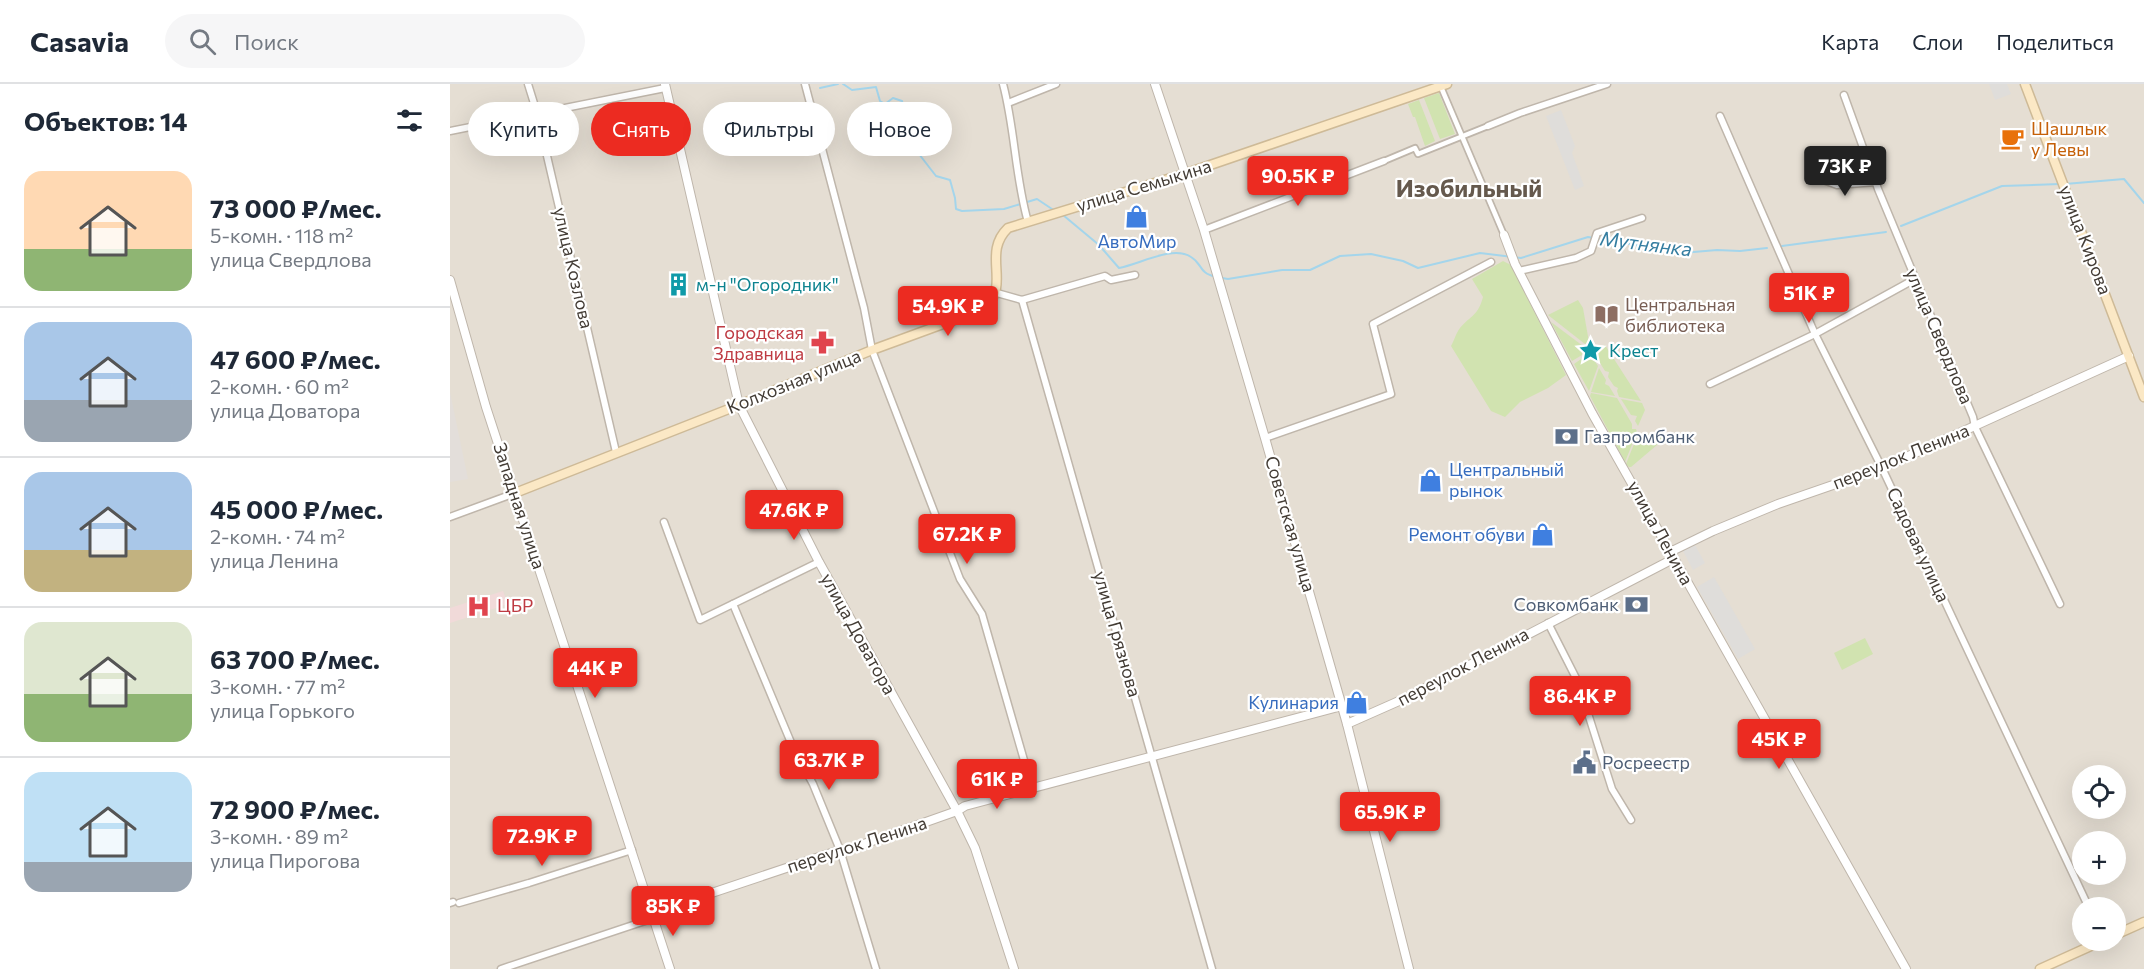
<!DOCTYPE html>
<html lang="ru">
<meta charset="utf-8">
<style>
body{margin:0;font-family:Commissioner,sans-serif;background:#f6f6f7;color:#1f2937;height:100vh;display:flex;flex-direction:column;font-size:22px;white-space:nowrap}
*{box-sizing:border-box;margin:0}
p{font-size:20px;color:#747a83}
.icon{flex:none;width:33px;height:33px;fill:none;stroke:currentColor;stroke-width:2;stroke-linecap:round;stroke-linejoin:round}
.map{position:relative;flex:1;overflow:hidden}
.sheet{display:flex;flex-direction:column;background:#fff;width:450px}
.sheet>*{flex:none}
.banner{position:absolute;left:18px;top:18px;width:570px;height:54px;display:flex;gap:12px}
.buttons{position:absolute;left:1622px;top:681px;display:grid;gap:12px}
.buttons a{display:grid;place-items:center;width:54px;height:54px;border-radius:50%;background:#fff;box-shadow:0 6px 24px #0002;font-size:30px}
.price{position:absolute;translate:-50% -51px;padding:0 14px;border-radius:6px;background:#ec2b21;color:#fff;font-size:20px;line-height:39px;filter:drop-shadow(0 2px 3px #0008)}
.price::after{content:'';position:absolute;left:50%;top:36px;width:18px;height:14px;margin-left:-9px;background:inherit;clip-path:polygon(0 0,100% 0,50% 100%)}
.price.current{background:#222;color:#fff}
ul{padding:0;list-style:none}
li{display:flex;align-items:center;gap:18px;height:150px;padding:0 24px}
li+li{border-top:2px solid #e0e1e3}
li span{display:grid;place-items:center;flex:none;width:168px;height:120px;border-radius:18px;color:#555}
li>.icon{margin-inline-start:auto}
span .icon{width:72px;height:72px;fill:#fffc;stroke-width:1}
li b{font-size:26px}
h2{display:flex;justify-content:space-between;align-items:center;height:72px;padding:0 24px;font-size:26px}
.chip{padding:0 21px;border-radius:27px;background:#fff;box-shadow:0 6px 24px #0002;font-size:21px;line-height:54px}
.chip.current{background:#ec2b21;color:#fff}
header{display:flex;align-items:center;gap:36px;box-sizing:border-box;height:84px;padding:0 30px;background:#fff;border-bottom:2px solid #e0e1e3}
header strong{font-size:28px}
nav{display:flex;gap:33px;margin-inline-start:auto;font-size:21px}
.search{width:420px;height:54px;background:#f6f6f7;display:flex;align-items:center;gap:15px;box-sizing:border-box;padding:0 21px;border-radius:33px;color:#747a83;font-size:22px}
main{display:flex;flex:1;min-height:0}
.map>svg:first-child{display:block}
.residential{fill:#e5ded3;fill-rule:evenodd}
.industrial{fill:#e3deda}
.medical{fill:#f1dad9}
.green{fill:#d1e3b0}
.parking{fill:#dfddda}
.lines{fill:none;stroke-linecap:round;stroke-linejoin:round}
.stream{stroke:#a4d5eb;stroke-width:2}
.pedestrian-casing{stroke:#bfb6ab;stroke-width:8}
.minor-casing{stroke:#bfb6ab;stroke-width:9}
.tertiary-casing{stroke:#bfb6ab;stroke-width:10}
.secondary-casing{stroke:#ceba97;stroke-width:11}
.pedestrian{stroke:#fff;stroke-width:4.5}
.minor{stroke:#fff;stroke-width:6}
.tertiary{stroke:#fff;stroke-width:8}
.secondary{stroke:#fbe8c5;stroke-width:8}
.labels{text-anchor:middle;stroke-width:4.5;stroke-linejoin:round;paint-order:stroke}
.food-label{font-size:18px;fill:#c56008;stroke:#fff;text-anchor:start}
.street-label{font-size:18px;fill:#433c35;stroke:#fff}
.shop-label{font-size:18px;fill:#366cbe;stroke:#fff;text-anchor:end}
.culture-label{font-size:18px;fill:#0d838f;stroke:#fff;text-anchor:start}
.education-label{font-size:18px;fill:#785e54;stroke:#fff;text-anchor:start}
.health-label{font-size:18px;fill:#be3a42;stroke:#fff;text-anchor:end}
.service-label{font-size:18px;fill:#4e5e75;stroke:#fff;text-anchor:start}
.water-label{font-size:20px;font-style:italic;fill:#347da0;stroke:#fff}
.district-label{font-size:24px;font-weight:bold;fill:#65594d;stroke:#fff}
</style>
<header>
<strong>Casavia</strong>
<div class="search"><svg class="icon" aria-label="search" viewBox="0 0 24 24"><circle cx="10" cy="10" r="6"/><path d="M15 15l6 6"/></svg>Поиск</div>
<nav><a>Карта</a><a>Слои</a><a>Поделиться</a></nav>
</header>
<main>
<section class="sheet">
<h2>Объектов: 14<svg class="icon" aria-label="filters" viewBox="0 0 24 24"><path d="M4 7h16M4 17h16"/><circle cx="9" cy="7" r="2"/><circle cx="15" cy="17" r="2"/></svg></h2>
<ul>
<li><span style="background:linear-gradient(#ffd9b3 65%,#8fb573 0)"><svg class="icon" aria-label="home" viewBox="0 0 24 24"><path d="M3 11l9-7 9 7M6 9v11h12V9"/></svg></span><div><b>73 000 ₽/мес.</b><p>5-комн. · 118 m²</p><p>улица Свердлова</p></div></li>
<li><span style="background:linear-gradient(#a9c7e8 65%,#9aa5b1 0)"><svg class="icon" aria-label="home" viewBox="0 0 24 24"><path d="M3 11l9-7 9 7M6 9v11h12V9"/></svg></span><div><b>47 600 ₽/мес.</b><p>2-комн. · 60 m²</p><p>улица Доватора</p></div></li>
<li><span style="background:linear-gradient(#a9c7e8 65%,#c2b280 0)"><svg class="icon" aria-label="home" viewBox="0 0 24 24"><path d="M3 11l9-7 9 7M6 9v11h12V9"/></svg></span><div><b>45 000 ₽/мес.</b><p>2-комн. · 74 m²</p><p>улица Ленина</p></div></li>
<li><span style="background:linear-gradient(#dfe7d0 60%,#8fb573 0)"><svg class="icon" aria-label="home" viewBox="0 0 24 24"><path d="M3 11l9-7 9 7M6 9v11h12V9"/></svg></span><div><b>63 700 ₽/мес.</b><p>3-комн. · 77 m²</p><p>улица Горького</p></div></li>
<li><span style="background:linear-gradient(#bfe0f5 75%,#9aa5b1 0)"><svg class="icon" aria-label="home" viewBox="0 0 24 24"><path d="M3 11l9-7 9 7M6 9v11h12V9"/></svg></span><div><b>72 900 ₽/мес.</b><p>3-комн. · 89 m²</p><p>улица Пирогова</p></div></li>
</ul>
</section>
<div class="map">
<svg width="1694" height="885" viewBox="0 0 1694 885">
<rect width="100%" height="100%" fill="#f1ece5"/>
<path class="residential" d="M0,0H1694V885H0ZM1632,692H1665V724H1632ZM1632,758H1665V790H1632ZM1632,824H1665V856H1632Z"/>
<polygon class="industrial" points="0,308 18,395 0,398"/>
<polygon class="medical" points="53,507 58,520 0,539 0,524"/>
<g class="green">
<polygon points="989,9 1005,50 990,55 974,14"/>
<polygon points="969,16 985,57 975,62 965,33 963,33 958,20"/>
<path d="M1053,177L1061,181L1116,291L1098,304L1070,318L1055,333L1041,327L1001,262C1004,257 1006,249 1010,244C1021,231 1028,232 1033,213L1022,195Z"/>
<polygon points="1128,216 1133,224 1139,258 1135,260 1098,231"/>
<polygon points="1101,238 1133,262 1132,271 1122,277"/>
<polygon points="1155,261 1191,317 1169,313 1167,307 1168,304 1164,302 1158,293 1159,288 1155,287 1147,274 1150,264"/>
<polygon points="1134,273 1138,276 1144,276 1148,282 1139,307 1124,280"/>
<polygon points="1149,284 1156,296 1155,300 1159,302 1165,312 1141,308"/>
<polygon points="1141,309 1167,314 1182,340 1182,345 1186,345 1187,348 1175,378 1140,312"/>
<polygon points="1171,315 1192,319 1195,326 1188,342 1185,337 1187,332 1181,331"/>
<polygon points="1195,350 1212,352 1214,355 1181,383 1179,383 1176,380 1186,355 1190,354"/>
<polygon points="1415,554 1423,570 1392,586 1384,569"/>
</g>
<g class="parking">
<polygon points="1539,0 1557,0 1561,10 1545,16"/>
<polygon points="1111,26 1125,62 1122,69 1134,102 1125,106 1096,32"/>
<polygon points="1245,461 1255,479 1243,486 1233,467"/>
<polygon points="1264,493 1305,565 1288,575 1247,503"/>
</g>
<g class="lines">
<g class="stream">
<polyline points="393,0 402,6 426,3 430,17 435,20 443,14 452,17 454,25 450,37 455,52 486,92 500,96 505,114 506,125 512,127 554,125 587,115 605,127"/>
<polyline points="370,4 388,0"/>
<polyline points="1615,100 1674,95 1694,119"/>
<path d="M613,131L649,161L669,184C690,180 723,161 741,173C753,180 748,189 766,193"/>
<polyline points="1451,142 1552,102 1610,100"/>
<polyline points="1332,162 1436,148"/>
<polyline points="772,194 778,195 832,186 860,186 890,172 921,170 953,177 968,184 1030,169 1071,174 1138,153 1232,169 1267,166 1290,167 1317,164"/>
</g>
<defs>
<g id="pedestrian">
<polyline points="991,3 1054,151"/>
<polyline points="934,77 965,64 968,70 1038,42"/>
</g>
<g id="minor">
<polyline points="78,0 87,29 166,368"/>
<polyline points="355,0 414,224 422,266 510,495 532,530 582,704"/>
<path d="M553,0C565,45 565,93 578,138"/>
<polyline points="1394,11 1428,105 1523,333 1525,343 1610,520"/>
<polyline points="558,19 606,0"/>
<polyline points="1270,32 1365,250 1432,384 1639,824"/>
<polyline points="1038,42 1070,29 1157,0"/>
<polyline points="0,47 215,4"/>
<polyline points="1368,94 1387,101 1426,98"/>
<polyline points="754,146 934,77"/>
<polyline points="1069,187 1126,174 1141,167 1147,149 1192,134"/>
<polyline points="547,209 572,216 655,192 661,196 685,191"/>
<polyline points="572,216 762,885"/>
<polyline points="1260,300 1365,250 1465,195"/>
<polyline points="815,354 941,310 923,240 1041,178"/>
<polyline points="0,433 65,409"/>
<polyline points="214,438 250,536 369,478"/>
<polyline points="283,520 342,661 363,700 390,766 426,885"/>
<polyline points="1098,539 1128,598 1162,705 1181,736"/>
<polyline points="0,819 3,818"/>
<polyline points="9,819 79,799 182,766"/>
<polyline points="51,885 204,834"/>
</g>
<g id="tertiary">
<polyline points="215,0 289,321 369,478 507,727 525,764 564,885"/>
<polyline points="705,0 754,146 815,354 897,640 959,885"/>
<polyline points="1054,151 1065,180 1142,329 1456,885"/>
<polyline points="0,196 36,323 220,885"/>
<polyline points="1220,468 1263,447 1328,420 1432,384 1679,272"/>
<polyline points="897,640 958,613 1223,475"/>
<polyline points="202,829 390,766 394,767 507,727 515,722 892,622"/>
</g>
<g id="secondary">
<polyline points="1575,0 1694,313"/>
<path d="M65,409L289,321L422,266L534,225C562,201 531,170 558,144L734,90L997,0"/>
<polyline points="1665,851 1694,838"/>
<polyline points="1590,885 1654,856"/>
</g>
</defs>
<use href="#pedestrian" class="pedestrian-casing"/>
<use href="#minor" class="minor-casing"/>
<use href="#tertiary" class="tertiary-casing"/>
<use href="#secondary" class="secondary-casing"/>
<use href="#pedestrian" class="pedestrian"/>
<use href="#minor" class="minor"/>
<use href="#tertiary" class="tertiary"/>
<use href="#secondary" class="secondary"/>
</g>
<defs>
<symbol id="cafe-bare" viewBox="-9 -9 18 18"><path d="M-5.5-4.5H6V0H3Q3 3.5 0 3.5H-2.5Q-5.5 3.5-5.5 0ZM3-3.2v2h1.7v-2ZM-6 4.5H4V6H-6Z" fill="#e8710a" stroke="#fff" stroke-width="2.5" paint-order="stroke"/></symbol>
<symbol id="shop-bare" viewBox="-9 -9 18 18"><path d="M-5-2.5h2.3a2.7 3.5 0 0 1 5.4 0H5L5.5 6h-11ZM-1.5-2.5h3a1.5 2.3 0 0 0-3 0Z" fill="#3f7fe0" stroke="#fff" stroke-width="2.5" paint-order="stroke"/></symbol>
<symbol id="building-bare" viewBox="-9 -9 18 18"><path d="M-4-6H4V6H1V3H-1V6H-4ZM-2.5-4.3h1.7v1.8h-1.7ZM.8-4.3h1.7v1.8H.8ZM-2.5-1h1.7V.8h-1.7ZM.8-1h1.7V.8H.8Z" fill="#0f9aa8" stroke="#fff" stroke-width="2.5" paint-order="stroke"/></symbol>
<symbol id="library-bare" viewBox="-9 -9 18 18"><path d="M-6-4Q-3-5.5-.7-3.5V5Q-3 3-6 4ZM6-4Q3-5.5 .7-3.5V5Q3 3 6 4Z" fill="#8d6e63" stroke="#fff" stroke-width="2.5" paint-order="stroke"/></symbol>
<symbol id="pharmacy-bare" viewBox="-9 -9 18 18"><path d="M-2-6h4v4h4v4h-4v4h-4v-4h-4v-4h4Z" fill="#e0444e" stroke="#fff" stroke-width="2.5" paint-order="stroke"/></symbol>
<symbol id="sight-bare" viewBox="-9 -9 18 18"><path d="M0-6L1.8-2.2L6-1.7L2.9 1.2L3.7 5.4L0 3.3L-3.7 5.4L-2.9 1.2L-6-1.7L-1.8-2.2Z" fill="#0f9aa8" stroke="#fff" stroke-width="2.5" paint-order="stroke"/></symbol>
<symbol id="bank-bare" viewBox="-9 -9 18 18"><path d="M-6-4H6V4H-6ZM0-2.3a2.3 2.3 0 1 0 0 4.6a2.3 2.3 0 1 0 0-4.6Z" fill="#5c6f8a" stroke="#fff" stroke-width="2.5" paint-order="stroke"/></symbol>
<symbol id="hospital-bare" viewBox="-9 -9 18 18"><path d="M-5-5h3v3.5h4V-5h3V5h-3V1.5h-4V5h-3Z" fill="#e0444e" stroke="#fff" stroke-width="2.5" paint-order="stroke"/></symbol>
<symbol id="civic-bare" viewBox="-9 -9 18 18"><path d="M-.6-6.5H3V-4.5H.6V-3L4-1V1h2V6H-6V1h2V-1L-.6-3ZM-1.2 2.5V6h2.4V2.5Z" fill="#5c6f8a" stroke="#fff" stroke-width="2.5" paint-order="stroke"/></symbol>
</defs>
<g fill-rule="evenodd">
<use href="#cafe-bare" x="1546" y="38" width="33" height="33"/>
<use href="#shop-bare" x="670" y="116" width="33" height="33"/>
<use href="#building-bare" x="212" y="184" width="33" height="33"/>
<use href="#library-bare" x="1140" y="214" width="33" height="33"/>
<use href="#pharmacy-bare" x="356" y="242" width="33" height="33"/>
<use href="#sight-bare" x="1124" y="250" width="33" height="33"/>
<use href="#bank-bare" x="1100" y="336" width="33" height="33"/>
<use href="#shop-bare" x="964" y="380" width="33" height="33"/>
<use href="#shop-bare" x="1076" y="434" width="33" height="33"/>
<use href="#bank-bare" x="1170" y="504" width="33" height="33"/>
<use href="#hospital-bare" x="12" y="506" width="33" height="33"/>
<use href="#shop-bare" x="890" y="602" width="33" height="33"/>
<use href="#civic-bare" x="1118" y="662" width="33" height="33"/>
</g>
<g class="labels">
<g class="food-label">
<text x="1581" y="51">Шашлык<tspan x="1581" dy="21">у Левы</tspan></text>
</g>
<g class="street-label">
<text transform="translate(694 102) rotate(-17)" y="6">улица Семыкина</text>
<text transform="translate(1635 156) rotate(69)" y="6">улица Кирова</text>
<text transform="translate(123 184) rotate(77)" y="6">улица Козлова</text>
<text transform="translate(1489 252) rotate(67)" y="6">улица Свердлова</text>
<text transform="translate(344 298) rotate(-22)" y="6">Колхозная улица</text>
<text transform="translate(1451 373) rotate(-22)" y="6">переулок Ленина</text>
<text transform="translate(69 422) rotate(72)" y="6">Западная улица</text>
<text transform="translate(840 440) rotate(74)" y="6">Советская улица</text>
<text transform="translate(1210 449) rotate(61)" y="6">улица Ленина</text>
<text transform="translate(1468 461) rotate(65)" y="6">Садовая улица</text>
<text transform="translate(408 550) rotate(61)" y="6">улица Доватора</text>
<text transform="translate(667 550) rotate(74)" y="6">улица Грязнова</text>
<text transform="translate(1013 583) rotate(-28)" y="6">переулок Ленина</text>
<text transform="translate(407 761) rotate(-18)" y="6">переулок Ленина</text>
</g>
<g class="shop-label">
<text x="687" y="164" text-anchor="middle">АвтоМир</text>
<text x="999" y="392" text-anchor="start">Центральный<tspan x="999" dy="21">рынок</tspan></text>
<text x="1075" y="457">Ремонт обуви</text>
<text x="889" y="625">Кулинария</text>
</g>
<g class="culture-label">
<text x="246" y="207">м-н "Огородник"</text>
<text x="1159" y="273">Крест</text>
</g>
<g class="education-label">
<text x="1175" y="227">Центральная<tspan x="1175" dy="21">библиотека</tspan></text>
</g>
<g class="health-label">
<text x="354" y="255">Городская<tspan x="354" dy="21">Здравница</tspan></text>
<text x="47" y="528" text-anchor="start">ЦБР</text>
</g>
<g class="service-label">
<text x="1134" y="359">Газпромбанк</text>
<text x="1169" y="527" text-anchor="end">Совкомбанк</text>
<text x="1152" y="685">Росреестр</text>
</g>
<g class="water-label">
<text transform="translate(1196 160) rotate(7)" y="7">Мутнянка</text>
</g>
<g class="district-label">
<text x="1019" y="113">Изобильный</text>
</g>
</g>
</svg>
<div class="buttons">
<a><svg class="icon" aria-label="locate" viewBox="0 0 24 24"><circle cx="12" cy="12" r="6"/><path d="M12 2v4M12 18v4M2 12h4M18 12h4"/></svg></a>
<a>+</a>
<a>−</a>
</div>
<b class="price current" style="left:1395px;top:113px">73K ₽</b>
<b class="price" style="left:848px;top:123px">90.5K ₽</b>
<b class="price" style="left:1359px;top:240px">51K ₽</b>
<b class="price" style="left:498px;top:253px">54.9K ₽</b>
<b class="price" style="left:344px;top:457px">47.6K ₽</b>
<b class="price" style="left:517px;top:481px">67.2K ₽</b>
<b class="price" style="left:145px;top:615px">44K ₽</b>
<b class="price" style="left:1130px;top:643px">86.4K ₽</b>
<b class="price" style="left:1329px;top:686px">45K ₽</b>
<b class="price" style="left:379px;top:707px">63.7K ₽</b>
<b class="price" style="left:547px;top:726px">61K ₽</b>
<b class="price" style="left:940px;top:759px">65.9K ₽</b>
<b class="price" style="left:92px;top:783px">72.9K ₽</b>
<b class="price" style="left:223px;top:853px">85K ₽</b>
<div class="banner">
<a class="chip">Купить</a>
<a class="chip current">Снять</a>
<a class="chip">Фильтры</a>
<a class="chip">Новое</a>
</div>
</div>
</main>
